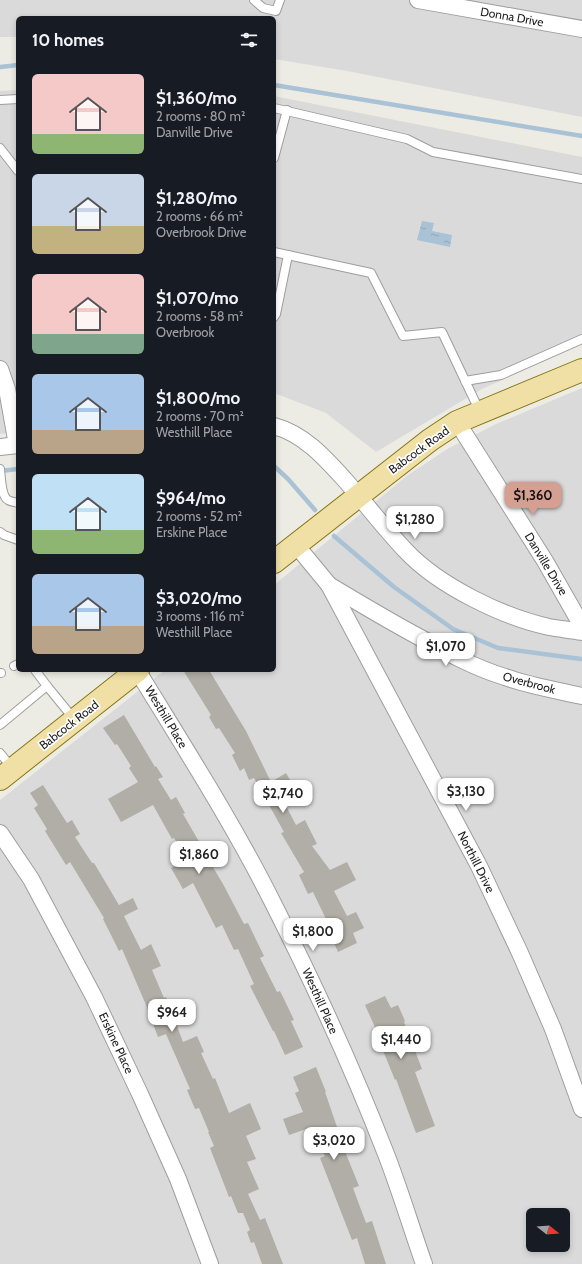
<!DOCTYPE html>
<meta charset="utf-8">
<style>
body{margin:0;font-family:Cabin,sans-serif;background:#20242c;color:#f1f3f6;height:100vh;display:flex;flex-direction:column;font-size:15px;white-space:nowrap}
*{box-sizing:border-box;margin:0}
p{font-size:13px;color:#9ea1a6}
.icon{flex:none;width:22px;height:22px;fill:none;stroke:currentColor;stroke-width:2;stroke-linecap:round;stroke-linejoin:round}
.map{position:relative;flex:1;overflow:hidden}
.drawer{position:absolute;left:16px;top:16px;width:260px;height:656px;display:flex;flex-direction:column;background:#171b24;border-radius:6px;box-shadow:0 2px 6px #0003}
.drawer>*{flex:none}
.needle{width:26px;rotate:107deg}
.buttons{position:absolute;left:526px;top:1208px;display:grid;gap:8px}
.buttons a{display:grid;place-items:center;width:44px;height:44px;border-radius:6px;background:#171b24;box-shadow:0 2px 6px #0003;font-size:20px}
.price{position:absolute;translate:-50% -34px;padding:0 9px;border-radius:8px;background:#fff;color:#222;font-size:13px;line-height:26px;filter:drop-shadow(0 1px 2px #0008)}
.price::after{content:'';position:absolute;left:50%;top:24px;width:12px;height:9px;margin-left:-6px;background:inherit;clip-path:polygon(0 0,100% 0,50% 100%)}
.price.selected{background:#d59f92;color:#111}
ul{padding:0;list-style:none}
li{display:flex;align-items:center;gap:12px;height:100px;padding:0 16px}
li span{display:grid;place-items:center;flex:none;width:112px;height:80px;border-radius:6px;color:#555}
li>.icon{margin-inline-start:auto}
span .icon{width:48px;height:48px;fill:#fffc;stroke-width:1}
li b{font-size:17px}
h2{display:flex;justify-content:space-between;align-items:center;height:48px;padding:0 16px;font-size:17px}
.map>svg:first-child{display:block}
.residential{fill:#dbdada;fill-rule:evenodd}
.water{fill:url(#water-ripples)}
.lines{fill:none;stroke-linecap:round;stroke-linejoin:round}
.stream{stroke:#a9c2d5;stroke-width:4.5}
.building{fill:#b1aea7}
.lane-casing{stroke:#9e9e9e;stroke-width:10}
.street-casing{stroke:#9e9e9e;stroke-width:18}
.primary-casing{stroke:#847611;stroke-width:24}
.lane{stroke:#fff;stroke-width:8}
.street{stroke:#fff;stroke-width:16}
.primary{stroke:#f0e0a5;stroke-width:22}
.labels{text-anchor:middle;stroke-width:3.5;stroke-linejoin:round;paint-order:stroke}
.street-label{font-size:12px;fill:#1d1d1d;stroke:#fff}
</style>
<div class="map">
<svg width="582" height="1264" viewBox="0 0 582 1264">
<defs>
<pattern id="water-ripples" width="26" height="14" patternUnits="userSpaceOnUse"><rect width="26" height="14" fill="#a9c2d5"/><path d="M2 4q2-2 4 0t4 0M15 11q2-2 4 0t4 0" fill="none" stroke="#91a6b6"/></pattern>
</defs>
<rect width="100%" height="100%" fill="#edece4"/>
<g class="residential">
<polygon points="0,0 582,0 582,117 347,71 274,59 274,18 18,18 18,37 0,37"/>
<polygon points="18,90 18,432 0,434 0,91"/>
<polygon points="274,96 582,157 582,344 482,389 376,452 326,413 274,393"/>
<path d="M582,388V1264H0V800L165,670H274V585L408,475L449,448L496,424ZM533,1215H563V1245H533Z"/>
</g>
<polygon class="water" points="422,221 434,223 432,231 452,235 450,247 417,240"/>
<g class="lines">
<g class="stream">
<polyline points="0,67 18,65"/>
<polyline points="274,85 582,136"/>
<polyline points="274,466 288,479 315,510"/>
<polyline points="0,471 18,469"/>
<polyline points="334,536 394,587 453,629 498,648 581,659"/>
</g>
</g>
<g class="building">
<polygon points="183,670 209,670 246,731 271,782 286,773 292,783 287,786 294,799 285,804 296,825 305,820 317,844 312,846 330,870 347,862 356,880 334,891 347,916 356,912 364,928 353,933 357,943 338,952 324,920 326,919 313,892 308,894 299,875 304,872 281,833 284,832 254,778 249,780 244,768 240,771 232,755 235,753 219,728 216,729 209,717 211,715"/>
<polygon points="124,715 155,767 156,766 163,777 158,779 171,800 176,797 185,813 183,814 201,845 204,844 210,856 207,857 223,884 244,924 248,923 264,956 260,958 277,992 280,991 284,999 294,1020 291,1021 303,1047 285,1055 274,1031 273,1031 250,986 254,984 238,949 234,950 222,925 216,928 193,883 183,889 171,868 187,860 174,838 172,839 153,805 121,822 108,799 138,782 129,768 131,766 117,744 115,745 103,728"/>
<polygon points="43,785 67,823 72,820 80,834 75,837 92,863 94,863 119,905 133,898 138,909 124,916 141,950 151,944 161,966 152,970 164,998 166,997 183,1042 197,1036 204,1052 201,1053 213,1079 215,1078 229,1113 250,1103 261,1129 246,1136 256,1159 247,1162 259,1189 248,1194 260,1220 265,1218 283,1264 262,1264 254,1242 251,1243 247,1232 250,1230 243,1213 238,1213 231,1196 229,1197 210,1148 214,1146 208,1132 209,1132 199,1108 195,1109 187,1090 190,1089 166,1034 158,1037 146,1005 122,949 119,951 103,919 104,918 70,862 66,865 45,831 47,829 34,808 38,805 30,793"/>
<polygon points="385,996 391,1008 398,1005 405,1021 404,1022 422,1069 415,1072 435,1126 416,1133 396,1079 395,1080 382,1048 384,1047 365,1005"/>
<polygon points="316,1067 326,1092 325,1092 337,1127 334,1128 342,1150 344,1149 359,1186 353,1188 366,1223 372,1221 386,1264 365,1264 357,1238 352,1240 320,1158 325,1156 314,1132 312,1132 309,1128 289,1135 283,1119 303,1112 295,1093 299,1091 293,1077"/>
</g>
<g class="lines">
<defs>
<g id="lane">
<polyline points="254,0 263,8 276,11 280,0"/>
<polyline points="0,100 18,99"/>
<polyline points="274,108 407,139 433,152 582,179"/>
<polyline points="0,148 18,171"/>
<polyline points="274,158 287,110"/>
<polyline points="274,252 371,273 403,336 442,332 480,412"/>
<polyline points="274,317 276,314 288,255"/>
<polyline points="465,381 501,375 582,339"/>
<path d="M0,469C1,477 1,496 8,500C11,502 15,502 18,503"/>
<polyline points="0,532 4,535 18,540"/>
<polyline points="14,666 18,664"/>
<polyline points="35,670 47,686"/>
<polyline points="0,673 1,673"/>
<polyline points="0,725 47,686 74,719"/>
<polyline points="0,753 12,768"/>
</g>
<g id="street">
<polyline points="418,0 582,29"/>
<polyline points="0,369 7,389 17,445"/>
<polyline points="457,422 545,561 582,626"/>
<path d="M274,426C304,434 325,458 345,480C366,504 385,529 406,551C439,586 503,617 549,627C560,629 571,630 582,632"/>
<polyline points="0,447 18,445"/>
<polyline points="296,545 329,585 479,866 520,953 553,1029 582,1109"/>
<path d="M329,585C359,603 389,621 419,637C446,652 475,668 505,677C530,686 556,690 582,696"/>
<path d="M137,670C184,747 233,823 273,903C314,984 353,1069 386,1154C400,1190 411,1227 424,1264"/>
<polyline points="0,833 31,879 94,997 140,1094 178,1179 210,1264"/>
</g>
<g id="primary">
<polyline points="274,562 430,440 457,422 582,370"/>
<polyline points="0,779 138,670"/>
</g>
</defs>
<use href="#lane" class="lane-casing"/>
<use href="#street" class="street-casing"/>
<use href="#primary" class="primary-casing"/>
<use href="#lane" class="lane"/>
<use href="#street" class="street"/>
<use href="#primary" class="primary"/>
</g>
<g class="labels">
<g class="street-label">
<text transform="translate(512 17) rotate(10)" y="4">Donna Drive</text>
<text transform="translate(419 450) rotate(-36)" y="4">Babcock Road</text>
<text transform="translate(546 564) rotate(59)" y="4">Danville Drive</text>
<text transform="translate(529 683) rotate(15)" y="4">Overbrook</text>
<text transform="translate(166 717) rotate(59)" y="4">Westhill Place</text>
<text transform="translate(69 725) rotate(-38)" y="4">Babcock Road</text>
<text transform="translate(476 862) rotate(63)" y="4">Northill Drive</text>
<text transform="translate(320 1001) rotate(66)" y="4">Westhill Place</text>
<text transform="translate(116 1043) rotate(65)" y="4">Erskine Place</text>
</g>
</g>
</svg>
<div class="buttons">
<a><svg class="needle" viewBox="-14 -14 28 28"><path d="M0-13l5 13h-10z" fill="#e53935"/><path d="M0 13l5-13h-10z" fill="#9ea1a6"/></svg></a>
</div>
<b class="price selected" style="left:533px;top:516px">$1,360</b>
<b class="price" style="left:415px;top:540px">$1,280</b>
<b class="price" style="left:446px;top:667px">$1,070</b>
<b class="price" style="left:466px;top:812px">$3,130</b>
<b class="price" style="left:283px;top:814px">$2,740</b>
<b class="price" style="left:199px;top:875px">$1,860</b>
<b class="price" style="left:313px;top:952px">$1,800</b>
<b class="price" style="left:172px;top:1033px">$964</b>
<b class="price" style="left:401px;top:1060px">$1,440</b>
<b class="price" style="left:334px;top:1161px">$3,020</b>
<section class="drawer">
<h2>10 homes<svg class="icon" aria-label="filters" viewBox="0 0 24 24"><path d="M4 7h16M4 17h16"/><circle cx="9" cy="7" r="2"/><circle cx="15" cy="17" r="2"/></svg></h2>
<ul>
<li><span style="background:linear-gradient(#f6c9c9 75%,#8fb573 0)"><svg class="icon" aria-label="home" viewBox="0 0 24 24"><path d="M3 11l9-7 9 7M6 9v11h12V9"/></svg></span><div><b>$1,360/mo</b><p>2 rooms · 80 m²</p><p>Danville Drive</p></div></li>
<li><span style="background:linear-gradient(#c9d6e8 65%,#c2b280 0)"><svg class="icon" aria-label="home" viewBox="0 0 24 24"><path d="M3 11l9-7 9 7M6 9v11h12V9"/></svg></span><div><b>$1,280/mo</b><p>2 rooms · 66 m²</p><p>Overbrook Drive</p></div></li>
<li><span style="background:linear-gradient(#f6c9c9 75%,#7fa58c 0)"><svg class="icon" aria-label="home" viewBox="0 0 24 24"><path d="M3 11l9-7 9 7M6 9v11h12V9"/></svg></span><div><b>$1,070/mo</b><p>2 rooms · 58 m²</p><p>Overbrook</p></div></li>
<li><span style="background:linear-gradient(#a9c7e8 70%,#b9a48a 0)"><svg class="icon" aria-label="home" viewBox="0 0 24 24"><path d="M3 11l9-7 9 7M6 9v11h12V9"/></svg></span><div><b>$1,800/mo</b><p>2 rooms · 70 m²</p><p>Westhill Place</p></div></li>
<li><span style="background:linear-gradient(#bfe0f5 70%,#8fb573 0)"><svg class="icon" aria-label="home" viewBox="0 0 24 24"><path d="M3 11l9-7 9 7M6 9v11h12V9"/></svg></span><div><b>$964/mo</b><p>2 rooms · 52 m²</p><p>Erskine Place</p></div></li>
<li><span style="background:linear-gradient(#a9c7e8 65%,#b9a48a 0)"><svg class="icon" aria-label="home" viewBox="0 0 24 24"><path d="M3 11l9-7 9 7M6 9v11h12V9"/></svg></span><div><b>$3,020/mo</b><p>3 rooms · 116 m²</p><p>Westhill Place</p></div></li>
</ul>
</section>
</div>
